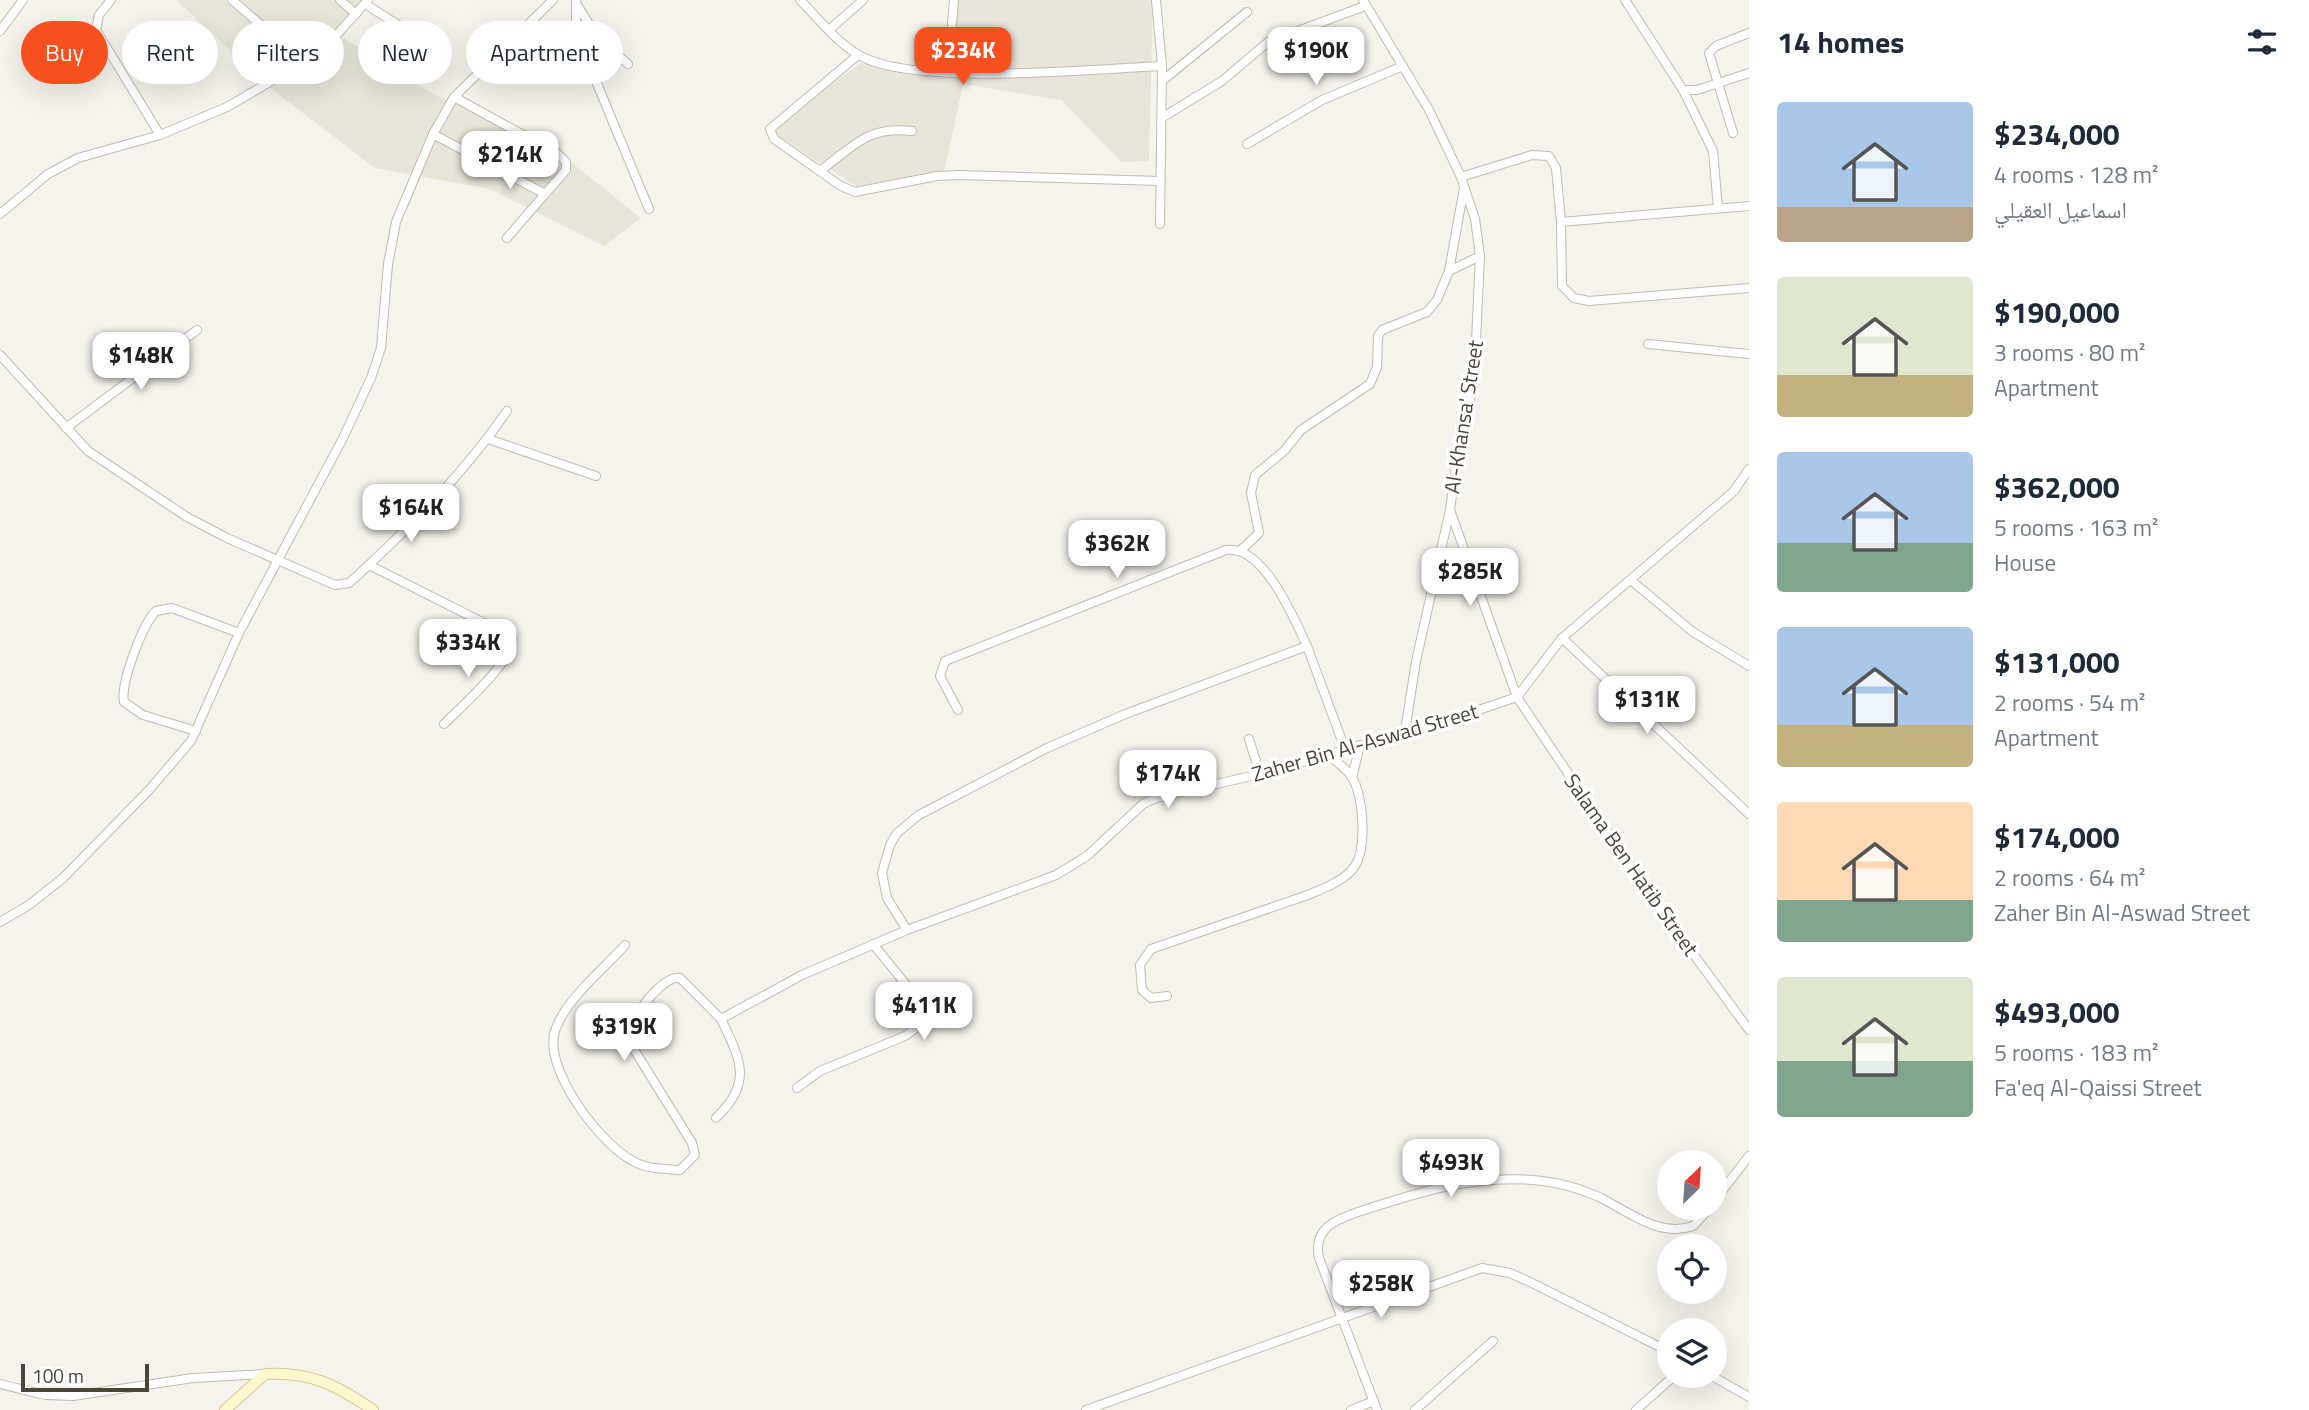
<!DOCTYPE html>
<meta charset="utf-8">
<style>
body{margin:0;font-family:"Titillium Web","Noto Naskh Arabic",sans-serif;background:#f2f2f3;color:#1f2937;height:100vh;display:flex;flex-direction:column;font-size:26px;white-space:nowrap}
*{box-sizing:border-box;margin:0}
p{font-size:23px;color:#747a83}
.icon{flex:none;width:38px;height:38px;fill:none;stroke:currentColor;stroke-width:2;stroke-linecap:round;stroke-linejoin:round}
.map{position:relative;flex:1;overflow:hidden}
.details{display:flex;flex-direction:column;background:#fff;width:560px}
.details>*{flex:none}
.hud{position:absolute;left:21px;top:21px;width:665px;height:63px;display:flex;gap:14px}
.needle{width:46px;rotate:25deg}
.tools{position:absolute;left:1657px;top:1150px;display:grid;gap:14px}
.tools a{display:grid;place-items:center;width:70px;height:70px;border-radius:50%;background:#fff;box-shadow:0 7px 28px #0002;font-size:35px}
.scale{position:absolute;left:21px;bottom:18px;width:128px;box-sizing:border-box;padding-left:7px;border:4px solid #4a4439;border-top:0;font-size:19px;line-height:24px;white-space:nowrap;color:#4a4439;-webkit-text-stroke:5px #fff;paint-order:stroke}
.price{position:absolute;translate:-50% -60px;padding:0 16px;border-radius:14px;background:#fff;color:#222;font-size:23px;line-height:46px;filter:drop-shadow(0 2px 4px #0008)}
.price::after{content:'';position:absolute;left:50%;top:42px;width:21px;height:16px;margin-left:-10px;background:inherit;clip-path:polygon(0 0,100% 0,50% 100%)}
.price.active{background:#f8511f;color:#fff}
ul{padding:0;list-style:none}
li{display:flex;align-items:center;gap:21px;height:175px;padding:0 28px}
li span{display:grid;place-items:center;flex:none;width:196px;height:140px;border-radius:7px;color:#555}
li>.icon{margin-inline-start:auto}
span .icon{width:84px;height:84px;fill:#fffc;stroke-width:1}
li b{font-size:30px}
h2{display:flex;justify-content:space-between;align-items:center;height:84px;padding:0 28px;font-size:30px}
.pill{padding:0 24px;border-radius:32px;background:#fff;box-shadow:0 7px 28px #0002;font-size:24px;line-height:63px}
.pill.active{background:#f8511f;color:#fff}
main{display:flex;flex:1;min-height:0}
.map>svg:first-child{display:block}
.residential{fill:#e9e5d9}
.lines{fill:none;stroke-linecap:round;stroke-linejoin:round}
.street-casing{stroke:#c1bcad;stroke-width:10}
.secondary-casing{stroke:#d4c99b;stroke-width:12}
.street{stroke:#fff;stroke-width:8}
.secondary{stroke:#fef6cc;stroke-width:10}
.labels{text-anchor:middle;stroke-width:7;stroke-linejoin:round;paint-order:stroke}
.street-label{font-size:21px;fill:#4a4439;stroke:#fff}
</style>
<main>
<div class="map">
<svg width="1749" height="1410" viewBox="0 0 1749 1410">
<rect width="100%" height="100%" fill="#f5f3eb"/>
<g class="residential">
<polygon points="176,0 366,0 337,34 433,94 551,146 641,218 604,246 490,189 375,168 269,87"/>
<polygon points="951,0 1153,0 1149,161 1122,162 1061,100 963,84 943,178 864,191 767,130 861,63 939,78"/>
</g>
<g class="lines">
<defs>
<g id="street">
<polyline points="111,0 99,15 96,30 160,135"/>
<polyline points="232,0 304,62"/>
<polyline points="340,0 356,14"/>
<path d="M800,0C818,18 836,42 859,55C913,87 1094,69 1162,66"/>
<polyline points="1156,0 1162,66 1160,224"/>
<polyline points="1363,0 1429,110 1461,177 1475,219 1480,256 1474,383 1459,443 1450,510 1416,661 1405,731"/>
<polyline points="1625,0 1683,90 1713,151 1718,208"/>
<polyline points="576,1 576,33 649,209"/>
<polyline points="576,3 597,37 628,64"/>
<polyline points="365,4 435,48"/>
<polyline points="829,30 863,0"/>
<polyline points="0,31 23,0"/>
<polyline points="858,55 770,129 774,139 841,186 855,192 937,176 959,175 1160,181"/>
<polyline points="948,72 954,0"/>
<polyline points="1162,81 1247,12"/>
<polyline points="1683,90 1697,90 1749,73"/>
<polyline points="1163,117 1222,81 1268,42 1365,6"/>
<polyline points="1733,133 1709,53 1716,46 1749,33"/>
<polyline points="433,134 545,194 566,170 566,162 558,154 454,97"/>
<polyline points="1247,144 1322,100 1403,66"/>
<path d="M820,171C854,146 867,126 912,131"/>
<polyline points="1461,177 1532,155 1549,156 1556,168 1561,222 1749,206"/>
<polyline points="0,214 48,174 78,158 160,135 227,107 304,62 332,40 368,0"/>
<polyline points="1561,222 1562,286 1574,298 1589,301 1749,288"/>
<polyline points="507,238 545,194"/>
<polyline points="1449,271 1464,188"/>
<polyline points="1648,344 1749,354"/>
<path d="M0,355L88,451L187,517L227,538L335,585L349,583L358,575C412,525 465,472 507,411"/>
<polyline points="66,428 197,330"/>
<polyline points="488,439 596,476"/>
<polyline points="1450,510 1517,697 1645,888 1749,1030"/>
<polyline points="1241,550 1259,533 1251,493 1255,475 1284,451 1301,430 1370,384 1377,367 1378,336 1382,330 1427,312 1437,300 1449,271 1480,256"/>
<path d="M369,565L512,637C516,659 460,708 444,724"/>
<polyline points="1632,581 1693,632 1749,666"/>
<polyline points="1562,638 1749,814"/>
<path d="M958,710L940,676L945,661L1226,550C1263,544 1294,618 1307,646"/>
<path d="M196,731L143,715L124,702C120,684 143,623 156,611L172,608L239,633"/>
<polyline points="1249,739 1260,774"/>
<polyline points="1345,749 1307,646 1123,715 1047,748 919,815 897,833 890,845 882,873 887,898 907,930 1056,875 1087,856 1143,804 1156,798 1260,774 1440,723 1517,697 1562,638 1734,491 1749,469"/>
<polyline points="1352,778 1360,745"/>
<polyline points="0,922 29,905 63,878 149,790 191,741 239,633 343,438 371,378 381,348 388,264 396,222 433,134 454,97 553,0"/>
<path d="M625,945C603,970 568,997 556,1028C540,1066 600,1144 633,1161C646,1169 665,1169 680,1170L695,1155L692,1143L627,1038C628,1021 662,975 680,978L721,1019L802,975L907,930"/>
<path d="M1167,996L1151,998L1142,990L1140,965L1151,949L1305,896C1320,890 1340,883 1352,870C1368,852 1364,797 1352,777C1347,769 1335,761 1328,754"/>
<polyline points="797,1088 820,1071 905,1036 923,1023 925,1017 921,1003 873,944"/>
<path d="M716,1118C752,1083 742,1062 721,1019"/>
<polyline points="1715,1200 1749,1156"/>
<polyline points="1712,1376 1749,1397"/>
<polyline points="0,1384 45,1395 73,1396 193,1378 265,1374"/>
<polyline points="1086,1410 1482,1268 1510,1273 1530,1282 1670,1352"/>
<polyline points="1351,1410 1374,1401"/>
<path d="M1377,1410L1319,1258C1313,1229 1334,1220 1358,1212C1419,1192 1477,1173 1542,1181C1561,1183 1581,1189 1599,1197C1628,1211 1659,1238 1693,1226L1710,1208"/>
<polyline points="1415,1410 1493,1341"/>
<polyline points="1636,1410 1674,1376"/>
</g>
<path id="secondary" d="M225,1410L265,1374C311,1372 335,1384 373,1410"/>
</defs>
<use href="#street" class="street-casing"/>
<use href="#secondary" class="secondary-casing"/>
<use href="#street" class="street"/>
<use href="#secondary" class="secondary"/>
</g>
<g class="labels">
<g class="street-label">
<text transform="translate(1464 417) rotate(-81)" y="7">Al-Khansa' Street</text>
<text transform="translate(1365 743) rotate(-16)" y="7">Zaher Bin Al-Aswad Street</text>
<text transform="translate(1631 865) rotate(55)" y="7">Salama Ben Hatib Street</text>
</g>
</g>
</svg>
<div class="tools">
<a><svg class="needle" viewBox="-14 -14 28 28"><path d="M0-13l5 13h-10z" fill="#e53935"/><path d="M0 13l5-13h-10z" fill="#747a83"/></svg></a>
<a><svg class="icon" aria-label="locate" viewBox="0 0 24 24"><circle cx="12" cy="12" r="6"/><path d="M12 2v4M12 18v4M2 12h4M18 12h4"/></svg></a>
<a><svg class="icon" aria-label="layers" viewBox="0 0 24 24"><path d="M12 4l9 5-9 5-9-5zM3 14l9 5 9-5"/></svg></a>
</div>
<div class="scale">100 m</div>
<b class="price active" style="left:963px;top:87px">$234K</b>
<b class="price" style="left:1316px;top:87px">$190K</b>
<b class="price" style="left:510px;top:191px">$214K</b>
<b class="price" style="left:141px;top:392px">$148K</b>
<b class="price" style="left:411px;top:544px">$164K</b>
<b class="price" style="left:1117px;top:580px">$362K</b>
<b class="price" style="left:1470px;top:608px">$285K</b>
<b class="price" style="left:468px;top:679px">$334K</b>
<b class="price" style="left:1647px;top:736px">$131K</b>
<b class="price" style="left:1168px;top:810px">$174K</b>
<b class="price" style="left:924px;top:1042px">$411K</b>
<b class="price" style="left:624px;top:1063px">$319K</b>
<b class="price" style="left:1451px;top:1199px">$493K</b>
<b class="price" style="left:1381px;top:1320px">$258K</b>
<div class="hud">
<a class="pill active">Buy</a>
<a class="pill">Rent</a>
<a class="pill">Filters</a>
<a class="pill">New</a>
<a class="pill">Apartment</a>
</div>
</div>
<section class="details">
<h2>14 homes<svg class="icon" aria-label="filters" viewBox="0 0 24 24"><path d="M4 7h16M4 17h16"/><circle cx="9" cy="7" r="2"/><circle cx="15" cy="17" r="2"/></svg></h2>
<ul>
<li><span style="background:linear-gradient(#a9c7e8 75%,#b9a48a 0)"><svg class="icon" aria-label="home" viewBox="0 0 24 24"><path d="M3 11l9-7 9 7M6 9v11h12V9"/></svg></span><div><b>$234,000</b><p>4 rooms · 128 m²</p><p>اسماعيل العقيلي</p></div></li>
<li><span style="background:linear-gradient(#dfe7d0 70%,#c2b280 0)"><svg class="icon" aria-label="home" viewBox="0 0 24 24"><path d="M3 11l9-7 9 7M6 9v11h12V9"/></svg></span><div><b>$190,000</b><p>3 rooms · 80 m²</p><p>Apartment</p></div></li>
<li><span style="background:linear-gradient(#a9c7e8 65%,#7fa58c 0)"><svg class="icon" aria-label="home" viewBox="0 0 24 24"><path d="M3 11l9-7 9 7M6 9v11h12V9"/></svg></span><div><b>$362,000</b><p>5 rooms · 163 m²</p><p>House</p></div></li>
<li><span style="background:linear-gradient(#a9c7e8 70%,#c2b280 0)"><svg class="icon" aria-label="home" viewBox="0 0 24 24"><path d="M3 11l9-7 9 7M6 9v11h12V9"/></svg></span><div><b>$131,000</b><p>2 rooms · 54 m²</p><p>Apartment</p></div></li>
<li><span style="background:linear-gradient(#ffd9b3 70%,#7fa58c 0)"><svg class="icon" aria-label="home" viewBox="0 0 24 24"><path d="M3 11l9-7 9 7M6 9v11h12V9"/></svg></span><div><b>$174,000</b><p>2 rooms · 64 m²</p><p>Zaher Bin Al-Aswad Street</p></div></li>
<li><span style="background:linear-gradient(#dfe7d0 60%,#7fa58c 0)"><svg class="icon" aria-label="home" viewBox="0 0 24 24"><path d="M3 11l9-7 9 7M6 9v11h12V9"/></svg></span><div><b>$493,000</b><p>5 rooms · 183 m²</p><p>Fa'eq Al-Qaissi Street</p></div></li>
</ul>
</section>
</main>
